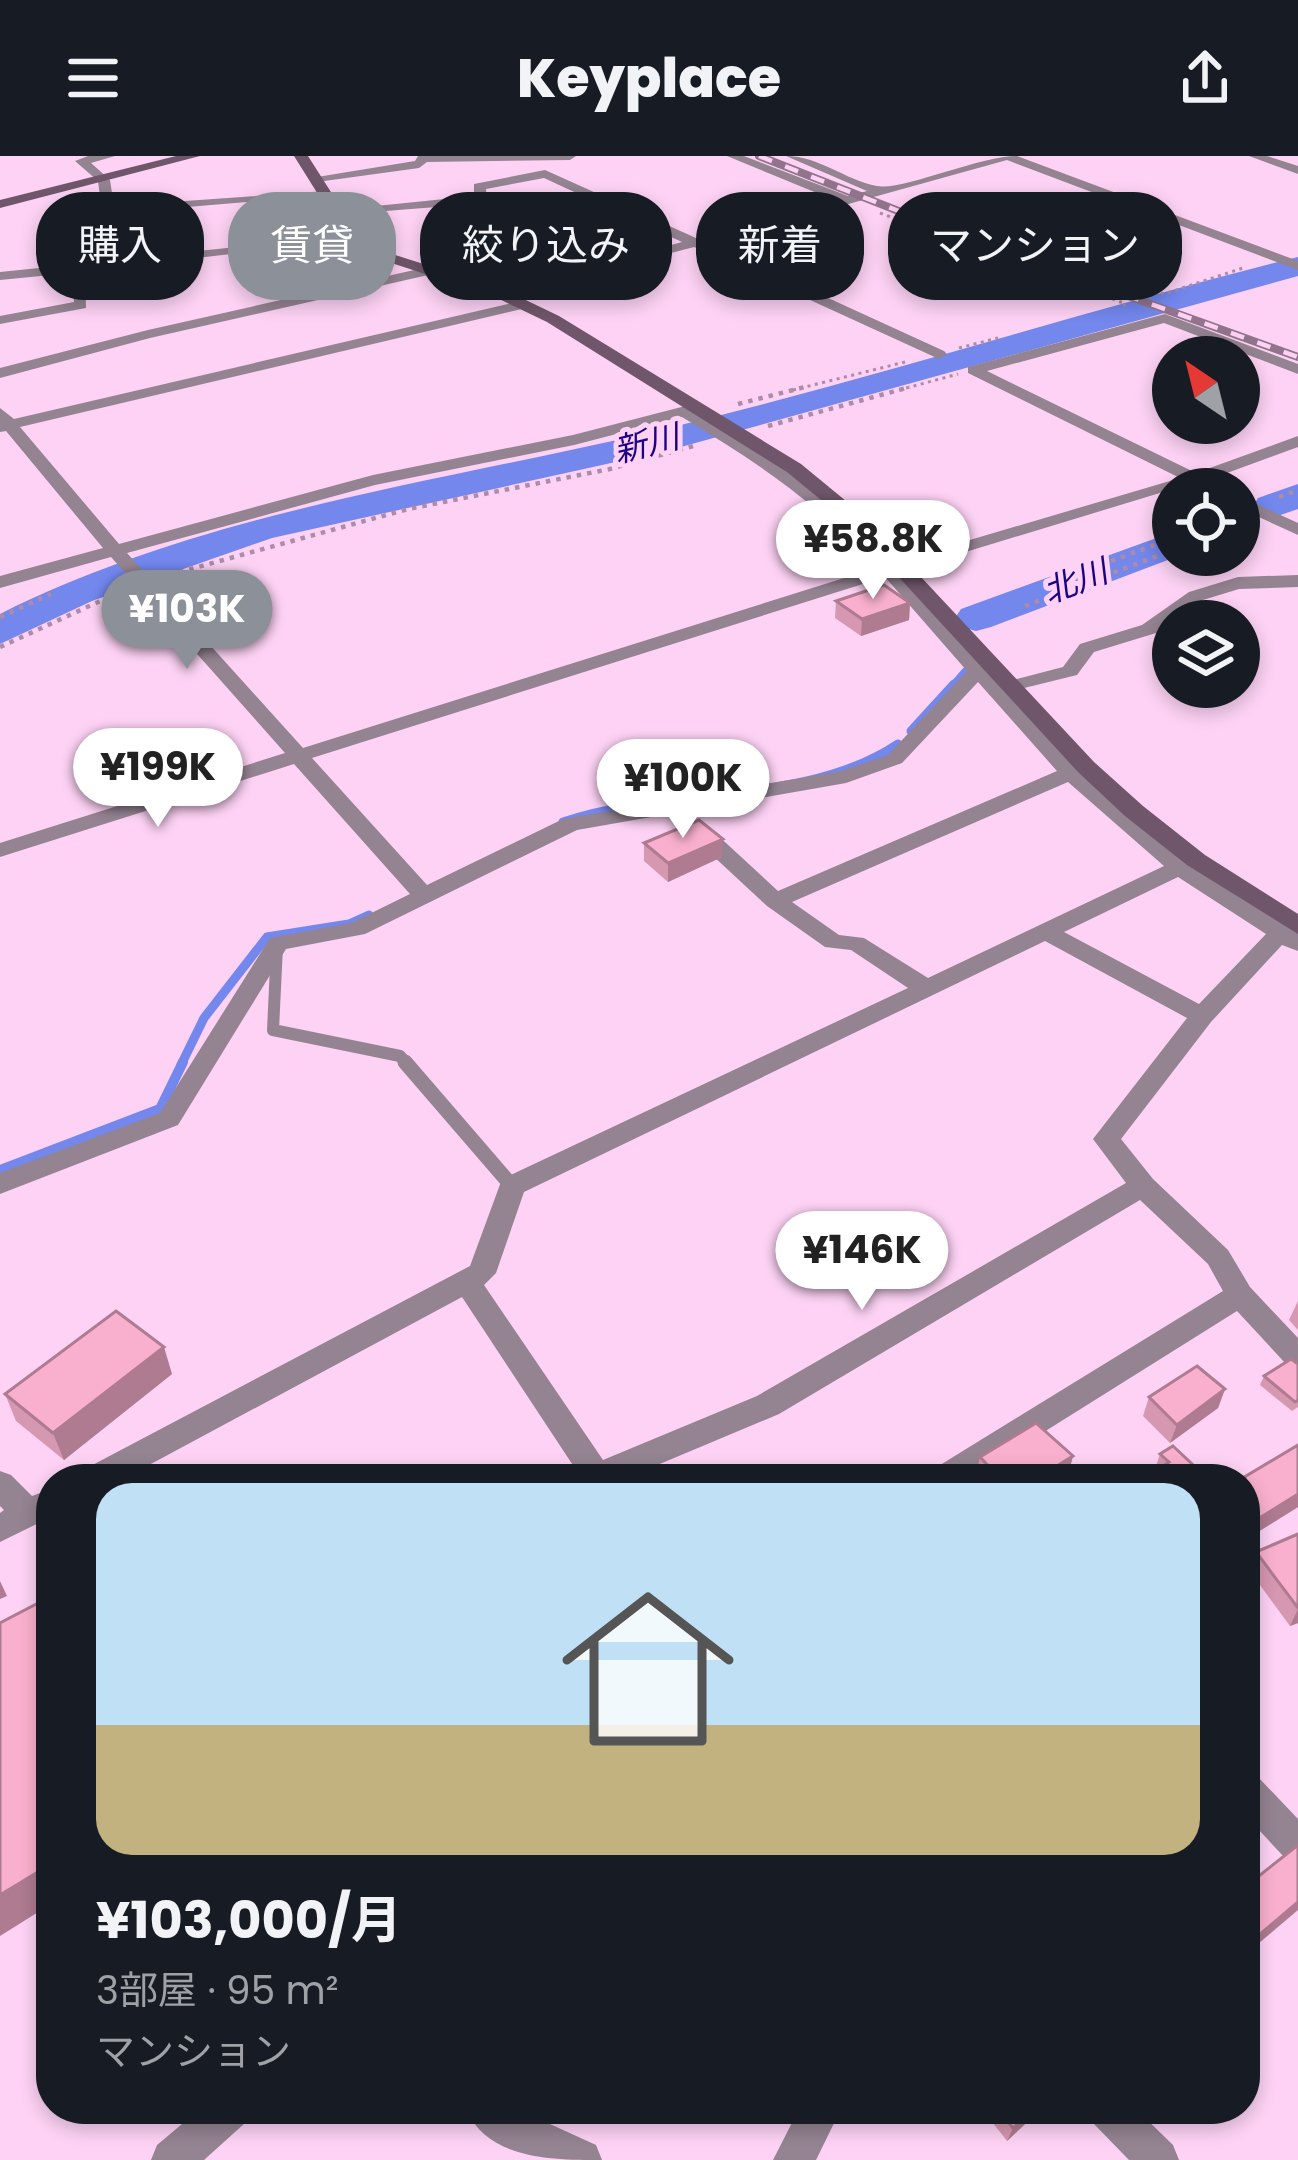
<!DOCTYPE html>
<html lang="ja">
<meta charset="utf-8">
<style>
body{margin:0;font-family:Poppins,"Noto Sans JP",sans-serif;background:#242831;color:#f1f3f6;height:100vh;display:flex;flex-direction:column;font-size:45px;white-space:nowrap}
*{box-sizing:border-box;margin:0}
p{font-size:39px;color:#9ea1a6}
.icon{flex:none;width:66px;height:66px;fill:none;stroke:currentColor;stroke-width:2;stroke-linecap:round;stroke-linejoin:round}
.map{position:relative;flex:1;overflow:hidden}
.drawer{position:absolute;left:36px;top:1308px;width:1224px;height:660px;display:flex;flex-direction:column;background:#171b24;border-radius:48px;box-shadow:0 6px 18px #0003}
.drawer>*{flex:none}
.guide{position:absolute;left:36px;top:36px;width:1227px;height:108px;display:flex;gap:24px}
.needle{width:78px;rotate:325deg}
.tools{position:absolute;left:1152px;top:180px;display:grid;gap:24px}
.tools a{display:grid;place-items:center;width:108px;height:108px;border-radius:50%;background:#171b24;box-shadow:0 6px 18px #0003;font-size:60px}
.price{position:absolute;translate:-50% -102px;padding:0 27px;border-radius:42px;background:#fff;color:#222;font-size:39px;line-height:78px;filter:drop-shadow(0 3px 6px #0008)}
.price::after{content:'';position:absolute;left:50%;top:72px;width:36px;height:27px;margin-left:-18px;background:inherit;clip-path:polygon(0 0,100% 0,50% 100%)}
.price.current{background:#8c9099;color:#fff}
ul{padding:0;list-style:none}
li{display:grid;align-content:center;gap:24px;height:636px;padding:0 60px}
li+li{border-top:3px solid #363941}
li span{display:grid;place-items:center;height:372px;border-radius:36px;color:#555}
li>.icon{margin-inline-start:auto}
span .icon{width:216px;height:216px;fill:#fffc;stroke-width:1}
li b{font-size:51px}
.chip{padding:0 42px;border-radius:48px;background:#171b24;box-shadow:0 6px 18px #0003;font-size:42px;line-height:108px}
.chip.current{background:#8c9099;color:#fff}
header{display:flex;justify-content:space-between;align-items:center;height:156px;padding:0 60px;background:#171b24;font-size:54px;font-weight:800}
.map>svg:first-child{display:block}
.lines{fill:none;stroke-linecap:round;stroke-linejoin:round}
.stream-far2{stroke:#7387ed;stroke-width:8}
.stream-far1{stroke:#7387ed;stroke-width:9}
.stream{stroke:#7387ed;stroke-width:10}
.river{fill:#7387ed;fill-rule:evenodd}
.path-far1{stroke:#ac8ca6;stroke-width:3;stroke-dasharray:3 4.5;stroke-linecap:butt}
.path{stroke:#ac8ca6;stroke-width:4.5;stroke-dasharray:4.5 6;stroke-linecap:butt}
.lane-far1{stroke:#948391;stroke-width:12}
.lane{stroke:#948391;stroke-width:15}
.street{fill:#948391;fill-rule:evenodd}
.secondary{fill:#6f566a;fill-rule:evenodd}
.rail-casing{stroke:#91748b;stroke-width:8}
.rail{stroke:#fdd2f4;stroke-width:4.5;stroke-dasharray:14;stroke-linecap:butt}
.wall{fill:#d697b1}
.shaded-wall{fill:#ae7b90}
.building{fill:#f9b0ce;stroke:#ae7b90;stroke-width:3}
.labels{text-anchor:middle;stroke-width:10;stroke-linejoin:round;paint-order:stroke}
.far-water-label{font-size:33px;font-style:italic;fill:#1b0384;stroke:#fdd2f4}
</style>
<header><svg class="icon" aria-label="menu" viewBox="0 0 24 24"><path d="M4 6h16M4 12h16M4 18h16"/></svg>Keyplace<svg class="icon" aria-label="share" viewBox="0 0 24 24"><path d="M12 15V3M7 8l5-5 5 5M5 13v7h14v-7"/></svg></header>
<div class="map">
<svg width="1298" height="2004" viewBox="0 0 1298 2004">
<rect width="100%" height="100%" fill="#fdd2f4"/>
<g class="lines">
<polyline class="stream-far2" points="952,531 966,515"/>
<g class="stream-far1">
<polyline points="911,575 954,528"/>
<path d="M563,666C668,630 806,650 898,588"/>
<polyline points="181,909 204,862 267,781 349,768 369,759"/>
</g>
<polyline class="stream" points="0,1014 160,953 183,906"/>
<g class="river">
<path d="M1298,101V120L670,294L272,382L92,445L0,488V458C202,357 429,328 647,277C866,226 1080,155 1298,101Z"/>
<polygon points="1298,328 1298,353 1272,362 1258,358 1253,350 1258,342"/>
<polygon points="1173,376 1173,399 1181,399 991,471 976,475 961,471 955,462 961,453"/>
</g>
<g class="path-far1">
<polyline points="914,48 1164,138 1246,111"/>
<polyline points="880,57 1126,148 1121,150"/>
<polyline points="959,192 998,182"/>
<polyline points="793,234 905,206"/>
<polyline points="899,234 958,218"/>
</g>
<g class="path">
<polyline points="738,248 805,231"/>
<polyline points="768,270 910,231"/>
<polyline points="1279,341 1298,334"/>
<polyline points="169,419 408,353 610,313 697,289"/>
<polyline points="1052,427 1173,382"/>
<polyline points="1025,450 1173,394"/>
<polyline points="0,461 51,438"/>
<polyline points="0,491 122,435"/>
</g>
<polyline class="lane-far1" points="277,790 273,874 400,900 408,909"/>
<polyline class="lane" points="405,906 512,1030"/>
<g class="street">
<polygon points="88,0 115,0 91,7 110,24 114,50 326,35 332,39 115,57 115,70 83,81 101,105 353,79 360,83 85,115 86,152 0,168 0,160 74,146 71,117 0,124 0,116 88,107 68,79 103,65 98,25 75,5"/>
<polygon points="418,0 576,0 570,4 427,6 419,12 317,26 311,22 415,5"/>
<path d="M727,0H744L848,40L867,35L786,0C819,0 845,24 877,30C902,35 979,0 1017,0L1298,105V114L1007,4L708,87L944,195L947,198L939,203L694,91L500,142V136L682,86L544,22L486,33L487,45L475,48L334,59L327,55L474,40V28L545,14L696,82L834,44Z"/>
<polygon points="1249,0 1267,0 1298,10 1298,18"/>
<polygon points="432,110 439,114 437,117 150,182 0,222 0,212 148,174"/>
<path d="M525,144L532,148L530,151L20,271L119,388L373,319L573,279L697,247L705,252L698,257C773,302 833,342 892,407L1180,322L968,217V211L1165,158L1298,208V218L1164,167L987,215L1196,317L1298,280V291L1208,324L1207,330L1173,333L900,416L983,508H1000V516L992,518L1001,527L1063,511L1080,488L1142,469L1189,436L1238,421L1298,419V431L1239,433L1203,444L1156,477L1094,496L1077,519L1008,536L1074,608L1093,606L1096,611L1085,619L1182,702L1204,699L1207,704L1196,712L1281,766L1298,761V795L1282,789L1211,866L1121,983L1153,1023L1228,1094L1250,1131L1298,1182V1213L1287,1209L1237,1155L969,1323H927L932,1314L1223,1135L1208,1108L1140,1044L779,1258L624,1323H582L462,1141L123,1323H78L83,1314L470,1110L502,1023L908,832L851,794L825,791L767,750L697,685V675H713L778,735L1057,615L978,526L902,607L846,627L577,674L365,778L286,793L178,969L0,1038V1017L160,957L270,782L351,767L410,738L294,608L0,701V687L285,597L111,401L0,432V420L103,392L6,275L0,276V252L14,263ZM682,261C755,305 820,348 876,412L303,592L127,397L375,329L574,289ZM885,421L967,515L888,599L841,615L563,663L427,729L312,602ZM1068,626L1164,710L928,822L864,782L839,779L792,746ZM1178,721L1266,778L1199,848L1064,776ZM1045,785L1187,862L1093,983L1126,1027L757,1240L603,1304L484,1129L496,1117L524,1036Z"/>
<polygon points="1239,340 1298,367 1298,379 1239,352"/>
<polygon points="0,1315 11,1319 32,1340 51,1333 51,1361 0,1386 0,1357 4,1354 0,1350"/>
<polygon points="1245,1616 1258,1621 1298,1663 1298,1707 1285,1702 1245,1659"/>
<polygon points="200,1953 251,1953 245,1967 204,2004 151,2004 157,1989"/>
<path d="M466,1953H517L596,1989L602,2004C553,2004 488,2004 466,1953Z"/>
<polygon points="799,1953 841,1953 816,2004 773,2004"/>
<polygon points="1087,1953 1136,1953 1173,1989 1179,2004 1129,2004 1093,1967"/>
</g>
<g class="secondary">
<polygon points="176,0 200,0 0,52 0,44"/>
<polygon points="294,0 308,0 359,80 389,97 505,134 559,160 801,308 863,359 1094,606 1143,650 1205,699 1298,758 1298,778 1187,709 1125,660 1078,616 849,367 787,316 547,166 493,140 379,103 348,86"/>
</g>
<defs>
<polyline id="rail" points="759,0 967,82 1298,201"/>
</defs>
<use href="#rail" class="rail-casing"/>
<use href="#rail" class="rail"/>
</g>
<g class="wall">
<polygon points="627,49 627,69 560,88 536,77 535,57"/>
<polygon points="836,445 910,447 909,464 861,480 835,462"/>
<polygon points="644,687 722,701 668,726 644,705"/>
<polygon points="1298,1145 1298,1174 1289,1164"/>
<polygon points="1298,1208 1298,1251 1292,1255 1260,1229 1264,1220"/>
<polygon points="172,1218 64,1304 16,1265 5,1238"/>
<polygon points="1225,1233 1218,1252 1170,1287 1143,1260 1149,1241"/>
<polygon points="1298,1289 1298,1351 1245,1384 1245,1323"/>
<polygon points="1160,1298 1208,1323 1154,1316"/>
<polygon points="1073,1300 1069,1316 1076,1323 979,1323 976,1319 980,1301"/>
<polygon points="1298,1378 1298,1467 1290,1470 1249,1414 1256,1396"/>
<polygon points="982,1953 1041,1953 1007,1985"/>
</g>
<g class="shaded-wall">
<polygon points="627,49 627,69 560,88 559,68"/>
<polygon points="910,447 909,464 861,480 862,463"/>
<polygon points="723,683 722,701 668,726 668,707"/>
<polygon points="164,1191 172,1218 64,1304 53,1277"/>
<polygon points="1225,1233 1218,1252 1170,1287 1177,1269"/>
<polygon points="1073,1300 1068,1318 1060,1308"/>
<polygon points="1298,1338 1298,1351 1245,1384 1253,1366"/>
<polygon points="0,1425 7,1440 0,1443"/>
<polygon points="1298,1453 1298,1467 1290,1470"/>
<polygon points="1259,1666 1250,1683 1245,1685 1245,1671"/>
<polygon points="51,1708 51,1748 0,1780 0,1739"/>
<polygon points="1298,1746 1298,1754 1245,1799 1245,1791"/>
<polygon points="1032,1953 1041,1953 1007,1985 1013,1972"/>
</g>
<g class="building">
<polygon points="601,38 627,49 559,68 535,57 539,54"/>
<polygon points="884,429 910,447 862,463 836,445"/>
<polygon points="699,664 723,683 668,707 644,687"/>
<polygon points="116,1155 164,1191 53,1277 5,1238"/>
<polygon points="1291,1203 1298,1208 1298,1244 1295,1246 1264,1220"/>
<polygon points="1197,1210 1225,1233 1177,1269 1149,1241"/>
<polygon points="1036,1267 1073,1300 1060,1308 1076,1323 1001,1323 980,1301"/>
<polygon points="1298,1289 1298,1338 1253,1366 1245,1358 1245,1323 1241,1323"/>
<polygon points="1173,1290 1208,1323 1144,1323 1169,1306 1160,1298"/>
<polygon points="1298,1378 1298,1452 1256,1396"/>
<polygon points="46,1443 51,1453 51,1708 0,1739 0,1467"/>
<polygon points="1245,1649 1259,1666 1245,1671"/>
<polygon points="1298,1689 1298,1746 1245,1791 1245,1731"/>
<polygon points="998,1953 1032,1953 1013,1972"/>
</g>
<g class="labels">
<g class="far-water-label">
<text transform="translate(646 287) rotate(-14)" y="12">新川</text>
<text transform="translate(1075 425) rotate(-21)" y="12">北川</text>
</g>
</g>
</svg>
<div class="tools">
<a><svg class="needle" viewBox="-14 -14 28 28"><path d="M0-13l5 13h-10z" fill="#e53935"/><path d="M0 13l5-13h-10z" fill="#9ea1a6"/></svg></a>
<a><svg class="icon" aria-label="locate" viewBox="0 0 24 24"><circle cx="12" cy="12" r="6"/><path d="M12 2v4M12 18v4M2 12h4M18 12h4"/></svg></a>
<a><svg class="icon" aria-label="layers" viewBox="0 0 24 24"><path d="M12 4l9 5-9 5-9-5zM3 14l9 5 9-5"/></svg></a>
</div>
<b class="price" style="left:873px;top:446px">¥58.8K</b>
<b class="price current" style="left:187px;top:516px">¥103K</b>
<b class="price" style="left:158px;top:674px">¥199K</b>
<b class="price" style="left:683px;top:685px">¥100K</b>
<b class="price" style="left:862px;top:1157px">¥146K</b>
<div class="guide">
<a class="chip">購入</a>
<a class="chip current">賃貸</a>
<a class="chip">絞り込み</a>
<a class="chip">新着</a>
<a class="chip">マンション</a>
</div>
<section class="drawer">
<ul>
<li><span style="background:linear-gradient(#bfe0f5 65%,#c2b280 0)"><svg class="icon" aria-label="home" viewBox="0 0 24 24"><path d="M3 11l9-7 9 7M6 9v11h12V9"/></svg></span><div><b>¥103,000/月</b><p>3部屋 · 95 m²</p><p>マンション</p></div></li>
</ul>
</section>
</div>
